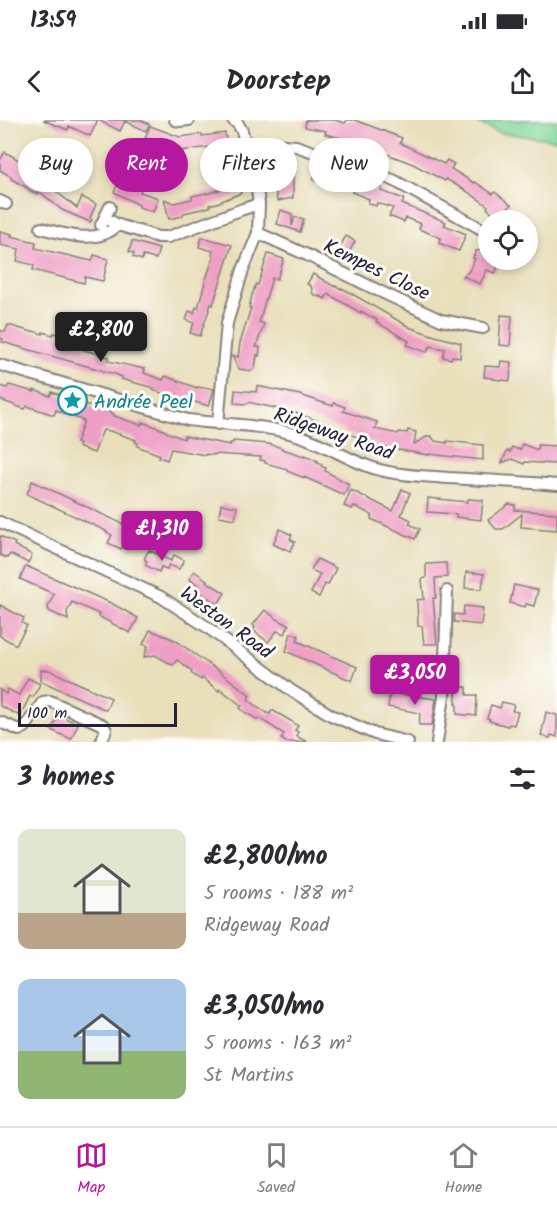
<!DOCTYPE html>
<meta charset="utf-8">
<style>
body{margin:0;font-family:Kalam,sans-serif;background:#f2f2f3;color:#2b2b33;height:100vh;display:flex;flex-direction:column;font-size:22px;white-space:nowrap}
*{box-sizing:border-box;margin:0}
p{font-size:20px;color:#7c7c81}
.icon{flex:none;width:33px;height:33px;fill:none;stroke:currentColor;stroke-width:2;stroke-linecap:round;stroke-linejoin:round}
.map{position:relative;height:622px;overflow:hidden}
.side{display:flex;flex-direction:column;background:#fff;flex:1}
.side>*{flex:none}
.hud{position:absolute;left:18px;top:18px;width:522px;height:54px;display:flex;gap:12px}
.fabs{position:absolute;left:478px;top:90px;display:grid;gap:12px}
.fabs a{display:grid;place-items:center;width:60px;height:60px;border-radius:50%;background:#fff;box-shadow:0 3px 9px #0003;font-size:30px}
.scale{position:absolute;left:18px;bottom:15px;width:159px;box-sizing:border-box;padding-left:6px;border:3px solid #22223b;border-top:0;font-size:16px;line-height:21px;white-space:nowrap;color:#22223b;-webkit-text-stroke:4px #fdfcf7;paint-order:stroke}
.price{position:absolute;translate:-50% -51px;padding:0 14px;border-radius:6px;background:#b5179e;color:#fff;font-size:20px;line-height:39px;filter:drop-shadow(0 2px 3px #0008)}
.price::after{content:'';position:absolute;left:50%;top:36px;width:18px;height:14px;margin-left:-9px;background:inherit;clip-path:polygon(0 0,100% 0,50% 100%)}
.price.active{background:#222;color:#fff}
ul{padding:0;list-style:none}
li{display:flex;align-items:center;gap:18px;height:150px;padding:0 18px}
li span{display:grid;place-items:center;flex:none;width:168px;height:120px;border-radius:12px;color:#555}
li>.icon{margin-inline-start:auto}
span .icon{width:72px;height:72px;fill:#fffc;stroke-width:1}
li b{font-size:26px}
h2{display:flex;justify-content:space-between;align-items:center;height:72px;padding:0 18px;font-size:26px}
.tag{padding:0 21px;border-radius:27px;background:#fff;box-shadow:0 3px 9px #0003;font-size:21px;line-height:54px}
.tag.active{background:#b5179e;color:#fff}
.status{display:flex;justify-content:space-between;align-items:center;height:42px;padding:0 30px;background:#fff;direction:ltr}
.status svg{height:16px;fill:currentColor}
header{display:flex;justify-content:space-between;align-items:center;height:78px;padding:0 18px;background:#fff;font-size:27px;font-weight:600}
.dock{display:flex;justify-content:space-around;align-items:center;height:84px;border-top:2px solid #e1e1e2;background:#fff;font-size:16px;color:#7c7c81}
.dock a{display:grid;justify-items:center;gap:3px}
.dock .active{color:#b5179e}
.map>svg:first-child{display:block}
.green{fill:#84d99c;stroke:#537e6c;stroke-width:1.5}
.building{fill:#ef9fc5}
.lines{fill:none;stroke-linecap:round;stroke-linejoin:round}
.minor-casing{stroke:#86807b;stroke-width:14}
.minor{stroke:#fff;stroke-width:10}
.labels{text-anchor:middle;stroke-width:6;stroke-linejoin:round;paint-order:stroke}
.street-label{font-size:20px;fill:#22223b;stroke:#fdfcf7}
.culture-label{font-size:20px;fill:#0d838f;stroke:#fdfcf7;text-anchor:start}
</style>
<div class="status"><b>13:59</b><svg viewBox="0 0 49 12"><path d="M0 12V9h3v3zM5 12V6h3v6zM10 12V3h3v9zM15 12V0h3v12zM26 1h20v11H26zM47 4h2v5h-2z"/></svg></div>
<header><svg class="icon" aria-label="back" viewBox="0 0 24 24"><path d="M15 5l-7 7 7 7"/></svg>Doorstep<svg class="icon" aria-label="share" viewBox="0 0 24 24"><path d="M12 15V3M7 8l5-5 5 5M5 13v7h14v-7"/></svg></header>
<div class="map">
<svg width="557" height="622" viewBox="0 0 557 622">
<rect width="100%" height="100%" fill="#fdfcf7"/>
<filter id="ink" filterUnits="userSpaceOnUse"><feTurbulence type="fractalNoise" baseFrequency=".0167" numOctaves="2"/><feDisplacementMap in="SourceGraphic" scale="12" xChannelSelector="R" yChannelSelector="G"/><feConvolveMatrix kernelMatrix="1 2 1 2 8 2 1 2 1" color-interpolation-filters="sRGB"/></filter>
<filter id="wash" filterUnits="userSpaceOnUse"><feTurbulence type="fractalNoise" baseFrequency=".008" numOctaves="4" result="noise"/><feDisplacementMap in="SourceGraphic" scale="24" xChannelSelector="R" yChannelSelector="G"/><feGaussianBlur stdDeviation="1.35" result="paint"/><feColorMatrix in="noise" values="0 0 0 0 0 0 0 0 0 0 0 0 0 0 0 0 0 1.4 0 .05"/><feComposite in="paint" operator="in"/></filter>
<g filter="url(#wash)">
<rect width="100%" height="100%" fill="#e9dfbb"/>
<polygon class="green" points="472,0 557,0 557,20 500,13"/>
<g id="blocks">
<g class="building">
<polygon points="43,0 141,0 149,4 146,11 125,1 120,11 98,0 90,16 69,6 68,10"/>
<polygon points="306,0 335,0 345,3 347,0 355,0 402,18 400,23 444,44 447,40 454,44 451,49 474,63 475,62 493,74 495,72 511,85 501,97 500,96 498,98 487,88 488,86 468,72 446,59 445,61 413,44 374,29 358,22 357,25 341,18 325,14 326,11 305,7"/>
<polygon points="150,6 180,17 202,14 202,16 225,13 228,33 211,35 210,27 180,31 145,18"/>
<polygon points="5,32 29,46 28,47 46,61 44,62 77,88 82,77 96,84 90,98 92,100 90,102 62,90 40,72 38,74 36,72 35,74 24,66 11,59 12,57 0,50 0,40"/>
<polygon points="275,39 293,39 293,78 277,81 272,51 275,51"/>
<polygon points="318,47 339,54 334,67 313,60"/>
<polygon points="122,56 142,67 140,72 158,78 153,92 139,87 139,85 114,72"/>
<polygon points="357,59 382,68 381,71 404,79 402,84 446,102 444,105 466,114 459,131 439,123 441,118 419,109 421,104 406,98 404,102 389,96 393,88 377,83 376,86 368,83 369,79 352,72"/>
<polygon points="237,61 241,73 217,83 209,85 210,87 184,93 183,94 183,96 169,99 164,79 174,83 192,79 192,76 207,73 207,74 225,68 224,65"/>
<polygon points="281,90 292,94 292,106 295,97 304,99 300,112 277,104"/>
<polygon points="0,111 12,114 11,116 36,122 35,128 92,141 94,135 108,139 103,161 85,157 84,163 33,150 34,145 17,141 19,129 0,125"/>
<polygon points="346,116 355,121 346,138 344,138 330,131 334,122 340,126"/>
<polygon points="202,117 232,125 213,185 211,184 200,216 190,213 194,203 186,200 189,191 194,193 196,187 198,188 205,162 214,136 212,135 213,131 199,127"/>
<polygon points="132,121 159,129 156,139 143,136 142,140 133,137 134,133 129,132"/>
<polygon points="481,130 489,134 489,140 501,140 495,153 487,150 480,164 463,156 469,151 475,139 473,138 476,131"/>
<polygon points="268,134 284,139 277,159 272,158 259,202 264,204 256,227 260,227 259,236 257,235 255,248 251,251 239,249 232,236 238,237 240,223 249,194 251,188 249,188 252,175 256,164 258,165"/>
<polygon points="313,154 335,167 335,166 342,169 342,168 411,208 435,216 461,223 460,238 452,236 451,239 443,237 445,229 430,226 427,232 407,225 409,221 376,202 377,200 361,191 361,193 328,174 325,179 320,176 319,177 313,174 311,166 307,164"/>
<polygon points="501,195 512,196 510,226 499,225"/>
<polygon points="8,205 32,212 33,211 43,214 43,212 53,215 54,213 70,218 70,219 76,221 75,223 85,226 84,230 109,237 108,241 145,249 144,253 163,260 165,256 197,268 197,267 203,268 204,267 214,269 209,286 180,278 179,279 153,270 154,268 121,259 122,257 115,254 2,222 3,219 0,218 0,210 5,212"/>
<polygon points="501,241 511,242 510,261 493,259 493,258 484,257 485,246 500,247"/>
<polygon points="9,265 34,272 34,270 50,276 52,272 95,288 95,287 111,292 110,293 114,294 114,296 141,305 142,302 159,308 166,311 166,312 184,319 184,316 230,325 230,323 233,323 233,321 269,324 282,328 282,329 304,336 305,335 318,341 317,342 322,344 321,346 326,348 325,351 349,364 344,375 304,357 304,358 287,351 287,349 265,343 265,341 260,340 261,337 214,334 214,335 206,334 206,335 171,329 167,340 159,337 160,335 137,326 138,323 135,322 136,320 110,311 103,310 94,333 78,327 79,324 76,323 84,301 56,290 54,295 27,286 25,289 0,280 0,266 7,268"/>
<polygon points="257,266 300,275 333,286 334,283 345,287 343,291 377,302 375,309 398,314 399,312 407,313 408,310 416,312 414,324 428,316 431,316 435,321 447,323 447,321 483,325 483,340 429,334 429,335 381,327 375,325 375,323 357,318 358,317 345,313 346,311 340,309 293,292 248,282 247,284 234,283 235,270 256,272"/>
<polygon points="522,324 537,330 538,325 557,326 555,344 525,342 524,344 512,339 502,343 507,331 510,332 512,327 520,330"/>
<polygon points="32,361 140,412 135,422 127,418 121,429 108,423 112,415 106,412 106,411 27,374"/>
<polygon points="402,369 410,373 401,395 411,400 409,404 420,409 415,419 371,399 372,395 354,386 352,389 344,386 351,370 393,391"/>
<polygon points="428,378 467,382 468,379 483,380 481,400 456,397 456,394 427,392"/>
<polygon points="221,384 237,387 235,399 219,396"/>
<polygon points="509,384 515,385 515,390 557,393 557,410 521,407 522,394 503,409 496,409 488,400"/>
<polygon points="280,409 292,415 290,419 295,422 290,431 284,428 283,429 273,424"/>
<polygon points="0,416 15,423 14,425 32,435 28,443 10,434 7,438 0,435"/>
<polygon points="149,430 171,441 174,435 184,440 179,449 169,445 167,449 161,447 159,452 145,445 147,441 145,440 145,437"/>
<polygon points="317,439 336,448 328,465 325,464 319,477 311,473 320,454 311,450"/>
<polygon points="446,443 447,457 435,458 436,478 433,478 437,524 424,524 422,506 418,506 417,480 424,479 422,459 426,458 426,444"/>
<polygon points="26,446 113,484 138,498 130,513 98,496 99,494 72,482 67,492 68,500 49,491 48,487 54,474 20,459"/>
<polygon points="194,451 207,460 206,461 225,473 218,484 197,471 200,466 189,459"/>
<polygon points="466,452 484,454 482,469 465,468"/>
<polygon points="514,465 538,470 534,486 526,484 525,487 510,483"/>
<polygon points="0,485 24,498 22,503 27,506 16,525 0,516"/>
<polygon points="464,486 483,488 481,505 454,502 454,494 463,495"/>
<polygon points="265,490 277,499 289,505 285,514 277,511 268,522 253,510 255,507 253,505"/>
<polygon points="150,510 175,520 221,553 250,575 248,579 250,581 267,593 270,594 272,590 291,601 298,606 295,610 298,612 296,616 307,622 286,622 281,619 284,614 259,598 258,600 246,593 240,588 242,586 220,569 219,571 202,558 201,560 191,553 192,551 177,540 173,545 155,535 144,537 148,526 143,524"/>
<polygon points="291,513 299,516 297,521 357,547 352,561 286,531"/>
<polygon points="41,550 49,550 111,578 106,590 41,561"/>
<polygon points="28,558 40,564 33,577 30,576 20,596 0,586 0,570 6,574 8,569 19,575"/>
<polygon points="456,567 467,567 467,575 477,575 476,596 457,594 457,583 456,583"/>
<polygon points="390,573 436,579 432,605 419,605 420,593 388,587"/>
<polygon points="502,582 514,585 512,591 518,592 514,605 509,604 508,606 489,601 490,599 487,598 491,585 500,588"/>
<polygon points="546,592 557,595 557,617 551,615 550,618 541,616"/>
<polygon points="59,595 78,604 71,619 51,610"/>
</g>
</g>
</g>
<g filter="url(#ink)">
<use href="#blocks" fill-opacity="0" stroke="#86807b" stroke-width="1.5"/>
<g class="lines">
<defs>
<g id="minor">
<polyline points="175,0 179,1 189,0"/>
<polyline points="247,30 255,27 273,24 296,26 393,60 489,113"/>
<polyline points="0,81 6,84"/>
<polyline points="101,105 110,87"/>
<polyline points="118,105 158,117 168,117 243,89 259,84"/>
<path d="M41,108C66,115 98,125 118,105L105,98"/>
<polyline points="258,113 307,135 377,170 441,200 483,208"/>
<path d="M0,245L188,300C225,305 264,304 300,316C328,325 352,343 380,350C402,356 425,356 448,358C484,360 521,362 557,365"/>
<polyline points="218,304 227,203 243,150 258,113 259,84 257,69 242,11 238,4 233,0"/>
<polyline points="0,402 161,477 207,507 292,571 331,595 375,614 408,622"/>
<polyline points="0,602 19,610 25,607 43,582 50,581 103,605 106,610 101,622"/>
<polyline points="437,622 444,576 447,471"/>
</g>
</defs>
<use href="#minor" class="minor-casing"/>
<use href="#minor" class="minor"/>
</g>
</g>
<defs>
<symbol id="sight-ring" viewBox="-11 -11 22 22"><circle r="9.5" fill="#fdfcf7" stroke="#0f9aa8" stroke-width="1.5"/><path d="M0-6L1.8-2.2L6-1.7L2.9 1.2L3.7 5.4L0 3.3L-3.7 5.4L-2.9 1.2L-6-1.7L-1.8-2.2Z" fill="#0f9aa8"/></symbol>
</defs>
<g fill-rule="evenodd">
<use href="#sight-ring" x="56" y="264" width="33" height="33"/>
</g>
<g class="labels">
<g class="street-label">
<text transform="translate(377 149) rotate(26)" y="7">Kempes Close</text>
<text transform="translate(334 313) rotate(19)" y="7">Ridgeway Road</text>
<text transform="translate(227 502) rotate(36)" y="7">Weston Road</text>
</g>
<g class="culture-label">
<text x="94" y="288">Andrée Peel</text>
</g>
</g>
</svg>
<div class="fabs">
<a><svg class="icon" aria-label="locate" viewBox="0 0 24 24"><circle cx="12" cy="12" r="6"/><path d="M12 2v4M12 18v4M2 12h4M18 12h4"/></svg></a>
</div>
<div class="scale">100 m</div>
<b class="price active" style="left:101px;top:243px">£2,800</b>
<b class="price" style="left:162px;top:442px">£1,310</b>
<b class="price" style="left:415px;top:586px">£3,050</b>
<div class="hud">
<a class="tag">Buy</a>
<a class="tag active">Rent</a>
<a class="tag">Filters</a>
<a class="tag">New</a>
</div>
</div>
<section class="side">
<h2>3 homes<svg class="icon" aria-label="filters" viewBox="0 0 24 24"><path d="M4 7h16M4 17h16"/><circle cx="9" cy="7" r="2"/><circle cx="15" cy="17" r="2"/></svg></h2>
<ul>
<li><span style="background:linear-gradient(#dfe7d0 70%,#b9a48a 0)"><svg class="icon" aria-label="home" viewBox="0 0 24 24"><path d="M3 11l9-7 9 7M6 9v11h12V9"/></svg></span><div><b>£2,800/mo</b><p>5 rooms · 188 m²</p><p>Ridgeway Road</p></div></li>
<li><span style="background:linear-gradient(#a9c7e8 60%,#8fb573 0)"><svg class="icon" aria-label="home" viewBox="0 0 24 24"><path d="M3 11l9-7 9 7M6 9v11h12V9"/></svg></span><div><b>£3,050/mo</b><p>5 rooms · 163 m²</p><p>St Martins</p></div></li>
</ul>
</section>
<nav class="dock">
<a class="active"><svg class="icon" aria-label="map" viewBox="0 0 24 24"><path d="M3 6l6-2 6 2 6-2v14l-6 2-6-2-6 2zM9 4v14M15 6v14"/></svg>Map</a>
<a><svg class="icon" aria-label="saved" viewBox="0 0 24 24"><path d="M7 4h10v16l-5-4-5 4z"/></svg>Saved</a>
<a><svg class="icon" aria-label="home" viewBox="0 0 24 24"><path d="M3 11l9-7 9 7M6 9v11h12V9"/></svg>Home</a>
</nav>
